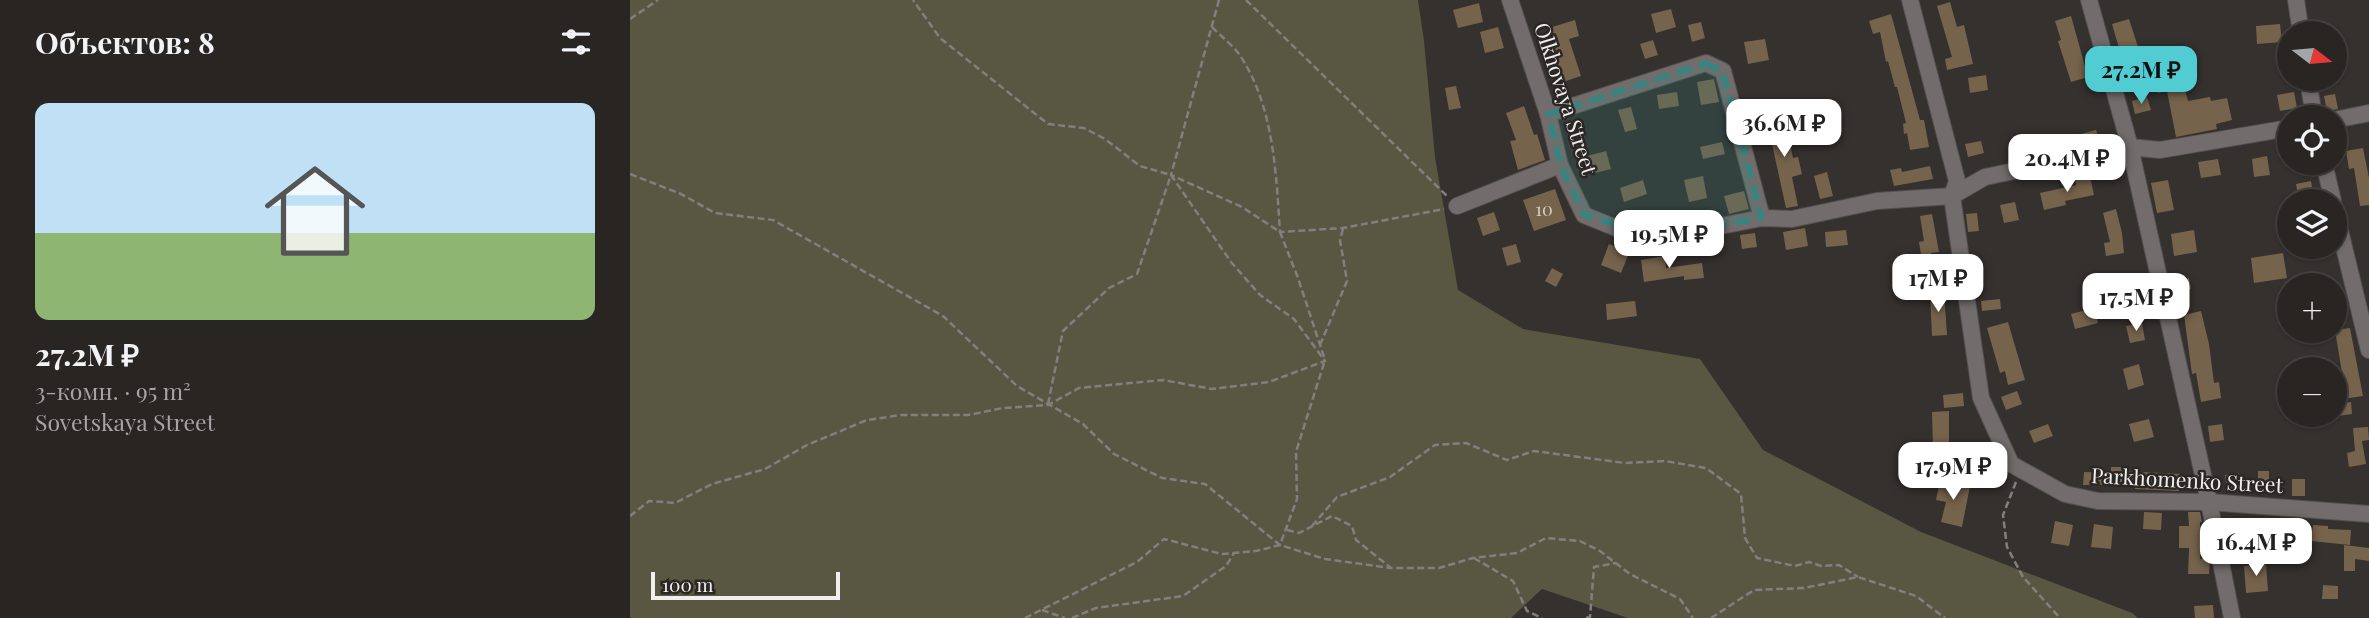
<!DOCTYPE html>
<html lang="ru">
<meta charset="utf-8">
<style>
body{margin:0;font-family:"Playfair Display",serif;background:#343130;color:#f1f3f6;height:100vh;display:flex;flex-direction:column;font-size:26px;white-space:nowrap}
*{box-sizing:border-box;margin:0}
p{font-size:23px;color:#a5a5a6}
.icon{flex:none;width:38px;height:38px;fill:none;stroke:currentColor;stroke-width:2;stroke-linecap:round;stroke-linejoin:round}
.map{position:relative;flex:1;overflow:hidden}
.side{display:flex;flex-direction:column;background:#282523;width:630px}
.side>*{flex:none}
.needle{width:46px;rotate:106deg}
.buttons{position:absolute;left:1647px;top:21px;display:grid;gap:14px}
.buttons a{display:grid;place-items:center;width:70px;height:70px;border-radius:50%;background:#282523;box-shadow:0 2px 5px #0004,0 0 0 2px #444241;font-size:35px}
.scale{position:absolute;left:21px;bottom:18px;width:189px;box-sizing:border-box;padding-left:7px;border:4px solid #f1eeee;border-top:0;font-size:19px;line-height:24px;white-space:nowrap;color:#f1eeee;-webkit-text-stroke:5px #2b2725;paint-order:stroke}
.price{position:absolute;translate:-50% -60px;padding:0 16px;border-radius:14px;background:#fff;color:#222;font-size:23px;line-height:46px;filter:drop-shadow(0 2px 4px #0008)}
.price::after{content:'';position:absolute;left:50%;top:42px;width:21px;height:16px;margin-left:-10px;background:inherit;clip-path:polygon(0 0,100% 0,50% 100%)}
.price.current{background:#51ccd3;color:#111}
ul{padding:0;list-style:none}
li{display:grid;align-content:center;gap:14px;height:371px;padding:0 35px}
li span{display:grid;place-items:center;height:217px;border-radius:14px;color:#555}
li>.icon{margin-inline-start:auto}
span .icon{width:126px;height:126px;fill:#fffc;stroke-width:1}
li b{font-size:30px}
h2{display:flex;justify-content:space-between;align-items:center;height:84px;padding:0 35px;font-size:30px}
main{display:flex;flex:1;min-height:0}
.map>svg:first-child{display:block}
.green{fill:#595741}
.building{fill:#76634c}
.lines{fill:none;stroke-linecap:round;stroke-linejoin:round}
.minor-casing{stroke:#53504f;stroke-width:18}
.path{stroke:#827f7e;stroke-width:2.5;stroke-dasharray:7 3.5;stroke-linecap:butt}
.minor{stroke:#726d6c;stroke-width:16}
.marked{fill:#318881;fill-opacity:0.2;stroke:#318881;stroke-width:5;stroke-dasharray:14 9;stroke-linejoin:round}
.labels{text-anchor:middle;stroke-width:5;stroke-linejoin:round;paint-order:stroke}
.number-label{font-size:18px;fill:#d2cbc6}
.street-label{font-size:21px;fill:#f1eeee;stroke:#2b2725}
</style>
<main>
<section class="side">
<h2>Объектов: 8<svg class="icon" aria-label="filters" viewBox="0 0 24 24"><path d="M4 7h16M4 17h16"/><circle cx="9" cy="7" r="2"/><circle cx="15" cy="17" r="2"/></svg></h2>
<ul>
<li><span style="background:linear-gradient(#bfe0f5 60%,#8fb573 0)"><svg class="icon" aria-label="home" viewBox="0 0 24 24"><path d="M3 11l9-7 9 7M6 9v11h12V9"/></svg></span><div><b>27.2M ₽</b><p>3-комн. · 95 m²</p><p>Sovetskaya Street</p></div></li>
</ul>
</section>
<div class="map">
<svg width="1739" height="618" viewBox="0 0 1739 618">
<rect width="100%" height="100%" fill="#35312f"/>
<polygon class="green" points="0,0 788,0 794,41 805,157 828,290 893,329 1070,359 1133,450 1291,532 1502,613 1508,618 998,618 912,589 881,618 0,618"/>
<g class="building">
<polygon points="1320,2 1327,27 1334,25 1343,64 1317,70 1315,59 1322,57 1307,6"/>
<polygon points="849,3 853,22 828,28 823,10"/>
<polygon points="1041,9 1046,27 1026,33 1021,14"/>
<polygon points="1261,14 1290,120 1294,120 1299,147 1280,150 1277,133 1274,134 1273,124 1276,123 1267,87 1265,87 1258,61 1256,62 1250,32 1243,34 1239,21"/>
<polygon points="1441,16 1458,77 1441,82 1428,41 1431,40 1425,21"/>
<polygon points="1499,19 1511,56 1489,61 1486,48 1489,48 1482,24"/>
<polygon points="945,20 949,36 939,39 951,76 930,83 924,61 928,60 919,28"/>
<polygon points="1071,22 1075,38 1062,42 1058,25"/>
<polygon points="1650,24 1652,42 1627,44 1626,26"/>
<polygon points="868,27 874,48 855,53 850,32"/>
<polygon points="1135,39 1139,60 1118,64 1114,42"/>
<polygon points="1023,40 1028,55 1015,59 1010,44"/>
<polygon points="1547,61 1558,101 1580,97 1581,101 1597,98 1602,120 1586,124 1587,129 1546,137 1537,91 1528,93 1521,68"/>
<polygon points="1356,75 1358,90 1340,93 1338,78"/>
<polygon points="1084,79 1089,102 1071,105 1067,82"/>
<polygon points="826,86 831,108 819,110 815,88"/>
<polygon points="1047,92 1049,106 1029,109 1027,95"/>
<polygon points="1664,92 1667,108 1650,111 1647,95"/>
<polygon points="1705,94 1708,109 1697,111 1694,96"/>
<polygon points="1517,97 1521,110 1505,114 1502,101"/>
<polygon points="894,106 904,135 907,134 915,160 888,170 880,141 886,140 876,113"/>
<polygon points="1001,107 1007,129 995,132 988,110"/>
<polygon points="1155,118 1163,158 1168,157 1172,174 1162,177 1168,206 1156,208 1142,144 1139,145 1135,123"/>
<polygon points="1466,130 1470,142 1450,147 1447,135"/>
<polygon points="1411,135 1414,151 1396,154 1394,138"/>
<polygon points="1351,141 1354,153 1338,157 1335,144"/>
<polygon points="1092,142 1095,154 1073,159 1070,147"/>
<polygon points="1733,148 1739,178 1739,205 1730,206 1724,168 1719,169 1716,151"/>
<polygon points="976,151 981,169 961,174 957,156"/>
<polygon points="1637,156 1640,175 1624,177 1622,159"/>
<polygon points="1588,159 1591,175 1571,178 1568,162"/>
<polygon points="1300,166 1303,179 1264,186 1260,170 1271,168 1272,172"/>
<polygon points="1197,172 1203,196 1190,199 1184,176"/>
<polygon points="1073,176 1077,198 1059,202 1054,180"/>
<polygon points="1460,176 1464,195 1435,201 1436,205 1414,210 1410,193 1446,185 1445,179"/>
<polygon points="1013,180 1017,194 994,202 990,188"/>
<polygon points="1538,180 1544,210 1527,213 1521,183"/>
<polygon points="1681,181 1684,201 1669,201 1666,184"/>
<polygon points="925,189 936,220 904,231 893,200"/>
<polygon points="1114,191 1119,209 1099,214 1094,196"/>
<polygon points="1385,202 1389,220 1374,223 1370,205"/>
<polygon points="1486,209 1492,233 1494,253 1476,256 1474,243 1480,242 1473,213"/>
<polygon points="864,212 870,230 853,236 847,218"/>
<polygon points="1347,213 1349,231 1338,232 1336,214"/>
<polygon points="1302,214 1309,252 1301,253 1306,277 1288,280 1286,268 1293,267 1289,242 1294,241 1290,216"/>
<polygon points="1175,228 1178,246 1156,250 1153,232"/>
<polygon points="1216,230 1218,245 1196,247 1195,232"/>
<polygon points="1564,230 1567,252 1544,256 1541,234"/>
<polygon points="1125,233 1127,247 1112,249 1110,235"/>
<polygon points="886,244 891,262 877,266 872,248"/>
<polygon points="979,244 999,253 991,273 971,265"/>
<polygon points="1653,253 1657,278 1624,283 1621,258"/>
<polygon points="1035,256 1036,268 1072,263 1074,278 1054,280 1054,276 1014,282 1011,260"/>
<polygon points="922,268 933,274 926,287 915,281"/>
<polygon points="1502,274 1507,294 1489,298 1485,278"/>
<polygon points="1559,278 1561,289 1546,292 1544,281"/>
<polygon points="1314,292 1317,335 1302,336 1300,293"/>
<polygon points="1370,299 1371,309 1352,311 1351,301"/>
<polygon points="1005,301 1007,316 977,320 976,304"/>
<polygon points="1464,308 1468,323 1445,329 1441,314"/>
<polygon points="1571,311 1579,344 1584,383 1589,382 1591,398 1571,402 1566,373 1562,374 1554,315"/>
<polygon points="1378,322 1395,380 1378,385 1375,371 1370,373 1357,328"/>
<polygon points="1512,323 1515,340 1500,343 1496,326"/>
<polygon points="1720,328 1733,396 1713,399 1710,379 1713,379 1705,330"/>
<polygon points="1509,364 1514,385 1498,390 1493,369"/>
<polygon points="1387,391 1392,404 1376,410 1371,397"/>
<polygon points="1333,393 1334,406 1314,408 1313,395"/>
<polygon points="1721,402 1722,414 1708,416 1707,404"/>
<polygon points="1319,411 1319,464 1297,464 1297,449 1303,449 1302,412"/>
<polygon points="1519,419 1524,437 1504,442 1499,424"/>
<polygon points="1418,424 1423,436 1404,443 1399,431"/>
<polygon points="1592,424 1594,440 1580,442 1578,426"/>
<polygon points="1738,427 1739,440 1732,441 1736,464 1719,467 1717,453 1725,451 1723,428"/>
<polygon points="1481,467 1491,467 1492,471 1550,474 1549,491 1505,489 1506,484 1453,485 1454,472 1481,473"/>
<polygon points="1628,471 1639,471 1639,490 1628,489"/>
<polygon points="1609,473 1611,488 1597,490 1595,475"/>
<rect x="1662" y="479" width="13" height="17"/>
<polygon points="1310,480 1340,486 1332,527 1311,522 1316,502 1306,500"/>
<polygon points="1514,512 1532,513 1531,530 1513,529"/>
<polygon points="1558,512 1570,512 1572,522 1570,522 1570,559 1580,559 1579,574 1558,574 1559,548 1549,548 1549,526 1559,526"/>
<polygon points="1425,521 1443,525 1439,546 1421,543"/>
<polygon points="1464,524 1483,527 1481,549 1461,547"/>
<polygon points="1683,525 1698,526 1698,529 1721,530 1720,545 1681,541"/>
<polygon points="1655,531 1671,533 1670,547 1653,545"/>
<polygon points="1714,545 1739,548 1739,561 1725,559 1725,571 1714,571"/>
<polygon points="1636,564 1638,591 1616,593 1614,566"/>
<polygon points="1693,585 1708,586 1708,599 1692,599"/>
<polygon points="1583,605 1584,618 1565,618 1564,606"/>
</g>
<g class="lines">
<defs>
<g id="minor">
<polyline points="880,0 918,114 930,165 954,215 991,230 1029,238 1132,218 1162,219 1247,201 1322,196 1355,177 1500,147 1530,150 1659,128"/>
<polyline points="1280,0 1327,181 1322,196 1351,398 1381,464 1435,494 1468,501 1579,502 1739,514"/>
<polyline points="1459,0 1500,147 1579,502 1602,618"/>
<polyline points="1666,0 1671,33"/>
<polyline points="1678,79 1684,117"/>
<polyline points="918,114 1076,63 1093,71 1132,218"/>
<polyline points="1704,120 1739,113"/>
<polyline points="1694,163 1703,201"/>
<polyline points="827,206 930,165"/>
<polyline points="1704,206 1739,350"/>
</g>
</defs>
<use href="#minor" class="minor-casing"/>
<g class="path">
<polyline points="589,0 541,175 612,207 650,232 668,278 694,357"/>
<polyline points="616,0 817,196"/>
<polyline points="0,19 28,0"/>
<path d="M582,27C591,36 602,45 609,54C644,105 646,173 650,232L713,228L814,209"/>
<polyline points="0,174 51,194 85,213 143,220 313,316 387,386 453,424 484,454 532,478 575,484 650,545 695,559 761,568"/>
<polyline points="690,345 717,281 710,240 713,229"/>
<polyline points="418,404 433,331 479,288 507,274 541,175"/>
<polyline points="1386,482 1373,515 1377,547 1393,577 1430,618"/>
<polyline points="0,516 19,501 45,503 82,484 135,469 177,445 237,420 271,415 338,415 373,408 418,405 449,388 533,380 582,389 639,382 695,361 664,319 630,295 601,262 541,175 510,166 475,139 454,128 418,124 310,38 283,0"/>
<polyline points="682,526 707,497 760,477 805,445 836,443 877,460 904,451 995,463 1035,461 1076,468 1111,494 1115,538 1127,558 1165,566 1179,562 1191,566 1209,565 1228,577"/>
<polyline points="657,530 669,533 702,516 722,526 726,540 761,568 809,568 843,558 887,553 916,538 950,541 970,551 1000,574 1050,599 1063,618"/>
<polyline points="844,558 883,581 897,611 912,618"/>
<polyline points="412,610 435,618"/>
<polyline points="395,618 507,562 534,539 592,554 626,551 650,545 667,499 666,452 694,363"/>
<polyline points="442,618 466,608 553,596 596,566 604,553"/>
<polyline points="956,618 960,617 964,567 986,563"/>
<polyline points="1081,618 1124,590 1174,588 1228,577 1286,596 1315,618"/>
</g>
<use href="#minor" class="minor"/>
</g>
<path class="marked" d="M1076,63L1093,71L1132,218L1029,238L954,215L930,165L918,114Z"/>
<g class="labels">
<g class="number-label">
<text x="914" y="216">10</text>
</g>
<g class="street-label">
<text transform="translate(935 99) rotate(72)" y="7">Olkhovaya Street</text>
<text transform="translate(1557 481) rotate(3)" y="7">Parkhomenko Street</text>
</g>
</g>
</svg>
<div class="buttons">
<a><svg class="needle" viewBox="-14 -14 28 28"><path d="M0-13l5 13h-10z" fill="#e53935"/><path d="M0 13l5-13h-10z" fill="#a5a5a6"/></svg></a>
<a><svg class="icon" aria-label="locate" viewBox="0 0 24 24"><circle cx="12" cy="12" r="6"/><path d="M12 2v4M12 18v4M2 12h4M18 12h4"/></svg></a>
<a><svg class="icon" aria-label="layers" viewBox="0 0 24 24"><path d="M12 4l9 5-9 5-9-5zM3 14l9 5 9-5"/></svg></a>
<a>+</a>
<a>−</a>
</div>
<div class="scale">100 m</div>
<b class="price current" style="left:1511px;top:106px">27.2M ₽</b>
<b class="price" style="left:1154px;top:159px">36.6M ₽</b>
<b class="price" style="left:1437px;top:194px">20.4M ₽</b>
<b class="price" style="left:1039px;top:270px">19.5M ₽</b>
<b class="price" style="left:1308px;top:314px">17M ₽</b>
<b class="price" style="left:1506px;top:333px">17.5M ₽</b>
<b class="price" style="left:1323px;top:502px">17.9M ₽</b>
<b class="price" style="left:1626px;top:578px">16.4M ₽</b>
</div>
</main>
